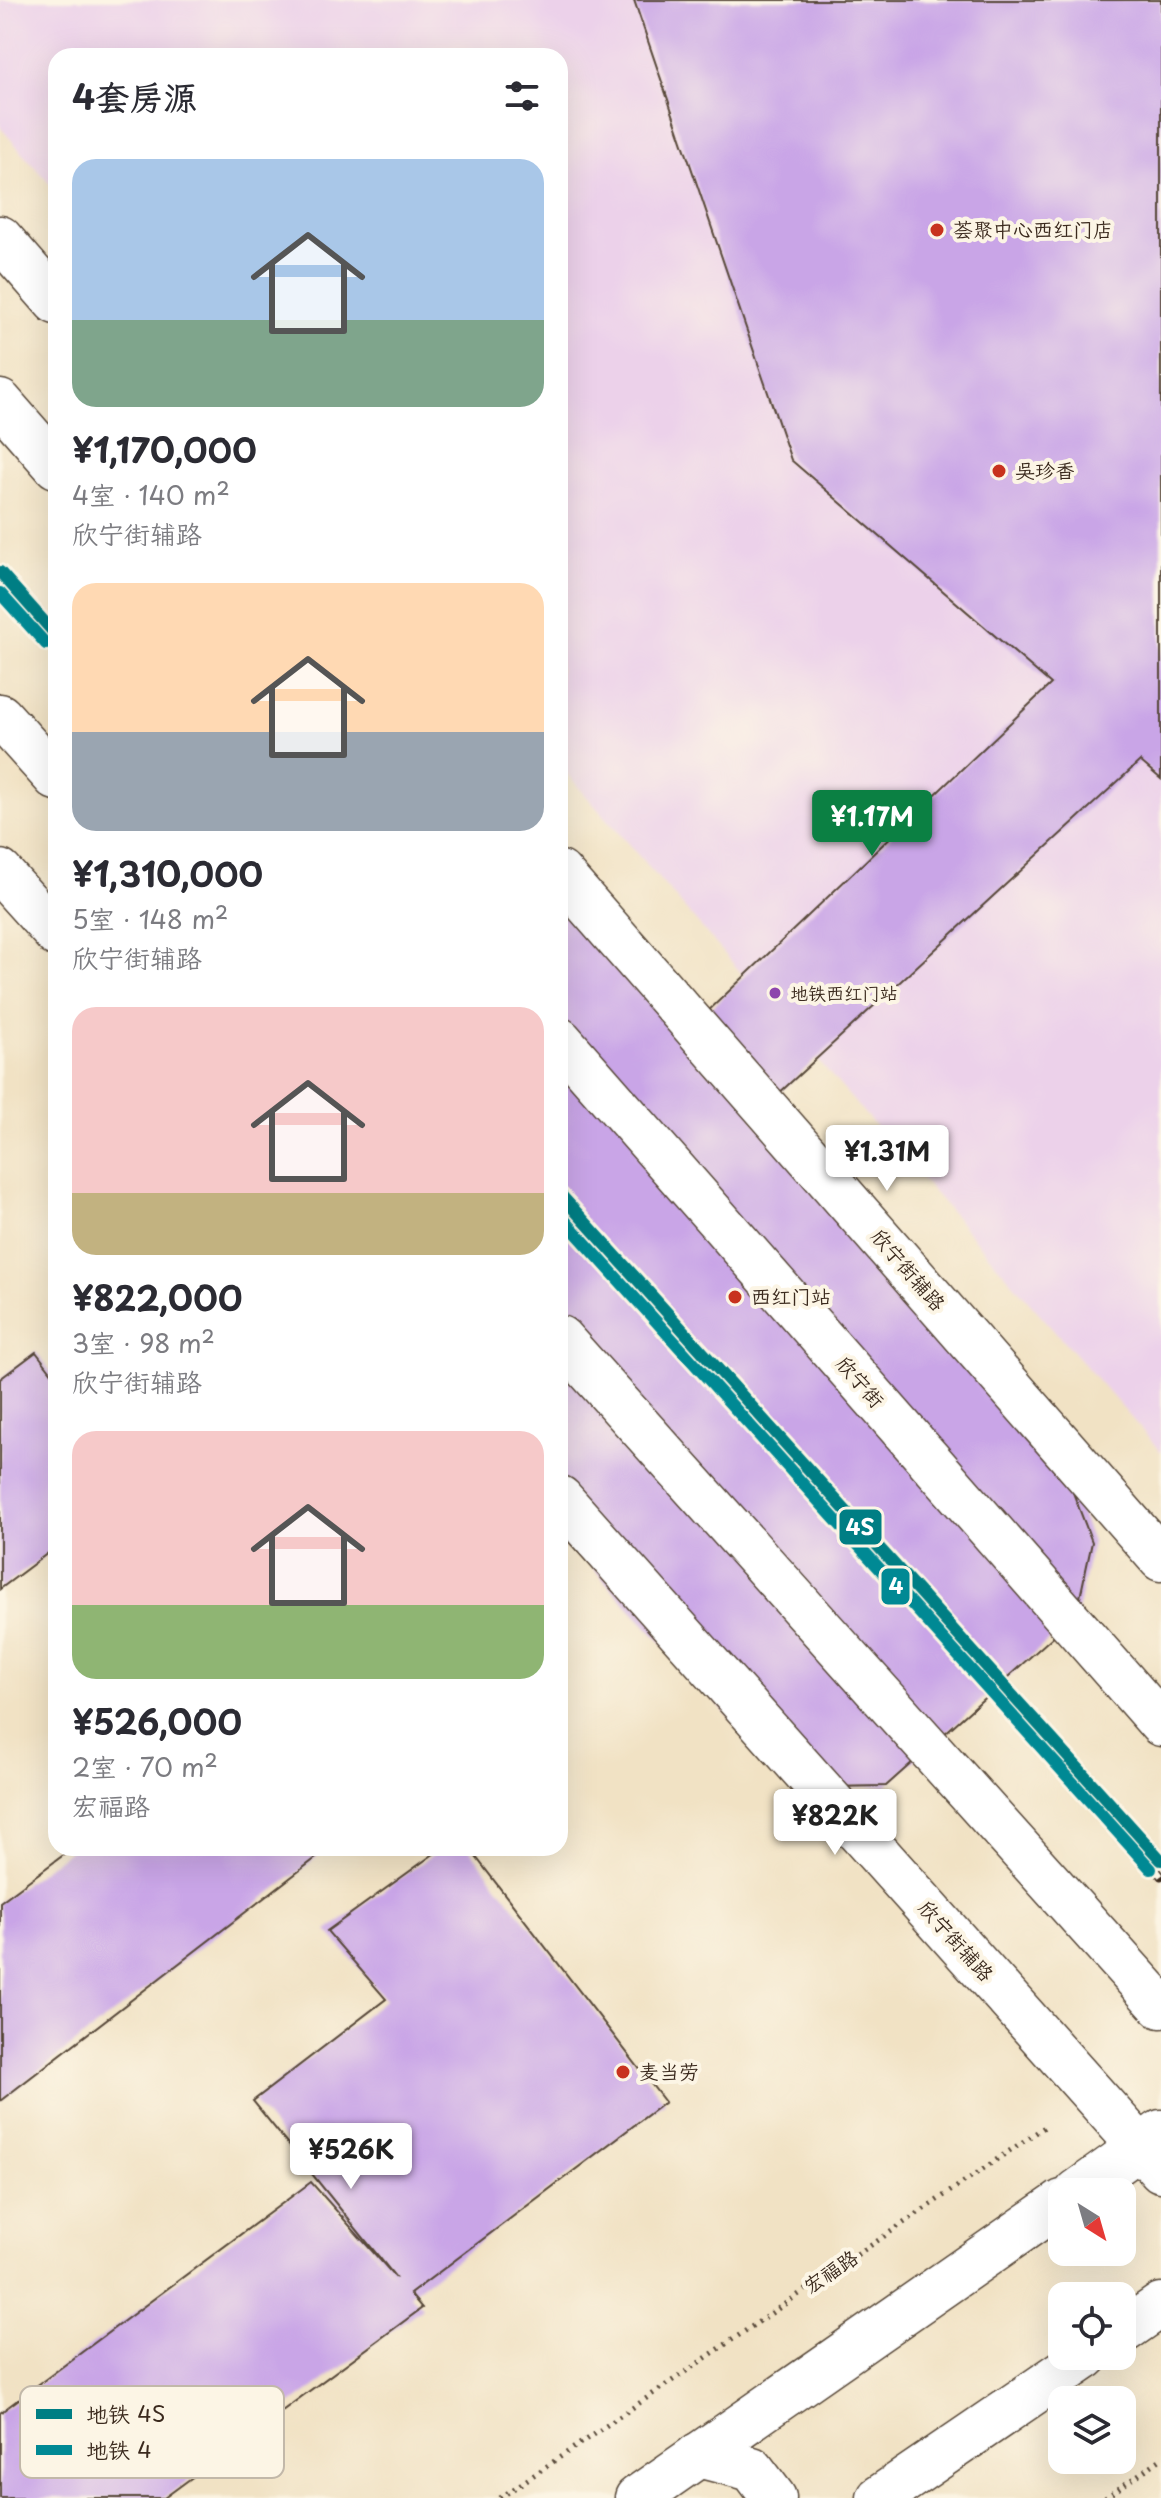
<!DOCTYPE html>
<html lang="zh">
<meta charset="utf-8">
<style>
body{margin:0;font-family:"Playpen Sans","LXGW WenKai TC",sans-serif;background:#f7f7f7;color:#2b2b33;height:100vh;display:flex;flex-direction:column;font-size:30px;white-space:nowrap}
*{box-sizing:border-box;margin:0}
p{font-size:26px;color:#7c7c81}
.icon{flex:none;width:44px;height:44px;fill:none;stroke:currentColor;stroke-width:2;stroke-linecap:round;stroke-linejoin:round}
.map{position:relative;flex:1;overflow:hidden}
.sheet{position:absolute;left:48px;top:48px;width:520px;height:1808px;display:flex;flex-direction:column;background:#fff;border-radius:24px;box-shadow:0 8px 32px #0002}
.sheet>*{flex:none}
.needle{width:52px;rotate:143deg}
.fabs{position:absolute;left:1048px;top:2178px;display:grid;gap:16px}
.fabs a{display:grid;place-items:center;width:88px;height:88px;border-radius:16px;background:#fff;box-shadow:0 8px 32px #0002;font-size:40px}
.price{position:absolute;translate:-50% -68px;padding:0 18px;border-radius:8px;background:#fff;color:#222;font-size:26px;line-height:52px;filter:drop-shadow(0 2px 4px #0008)}
.price::after{content:'';position:absolute;left:50%;top:48px;width:24px;height:18px;margin-left:-12px;background:inherit;clip-path:polygon(0 0,100% 0,50% 100%)}
.price.on{background:#0b8043;color:#fff}
ul{padding:0;list-style:none}
li{display:grid;align-content:center;gap:16px;height:424px;padding:0 24px}
li span{display:grid;place-items:center;height:248px;border-radius:24px;color:#555}
li>.icon{margin-inline-start:auto}
span .icon{width:144px;height:144px;fill:#fffc;stroke-width:1}
li b{font-size:34px}
h2{display:flex;justify-content:space-between;align-items:center;height:96px;padding:0 24px;font-size:34px}
.map>svg:first-child{display:block}
.built{fill:#ecd1ea}
.building{fill:#c9a5e7}
.lines{fill:none;stroke-linecap:round;stroke-linejoin:round}
.minor-casing{stroke:#564637;stroke-width:47}
.major-casing{stroke:#564637;stroke-width:47}
.path{stroke:#564637;stroke-width:5;stroke-dasharray:2 6;stroke-linecap:butt}
.minor{stroke:#fff;stroke-width:44}
.major{stroke:#fff;stroke-width:44}
.rail-casing{stroke:#3b2a1e;stroke-width:9}
.rail{stroke:#fcf5e5;stroke-width:6;stroke-dasharray:18;stroke-linecap:butt}
.metro-1-casing{stroke:#fcf5e5;stroke-width:18}
.metro-2-casing{stroke:#fcf5e5;stroke-width:18}
.metro-1{stroke:#007e84;stroke-width:12}
.metro-2{stroke:#008994;stroke-width:12}
.poi-dot{fill:#c8321e;stroke:#fcf5e5;stroke-width:3}
.bus-dot{fill:#8e44ad;stroke:#fcf5e5;stroke-width:3}
.labels{text-anchor:middle;stroke-width:8;stroke-linejoin:round;paint-order:stroke}
.bus-label{font-size:18px;fill:#3b2a1e;stroke:#fcf5e5;text-anchor:start}
.poi-label{font-size:20px;fill:#3b2a1e;stroke:#fcf5e5;text-anchor:start}
.street-label{font-size:20px;fill:#3b2a1e;stroke:#fcf5e5}
.key{fill:#fcf5e5;stroke:#c2b8a9;stroke-width:2}
.key-label{font-size:22px;fill:#3b2a1e}
.line-badge{stroke:#fcf5e5;stroke-width:3}
.badge-label{font-size:22px;text-anchor:middle;font-weight:bold;fill:#fff}
</style>
<div class="map">
<svg width="1161" height="2498" viewBox="0 0 1161 2498">
<rect width="100%" height="100%" fill="#fcf5e5"/>
<filter id="ink" filterUnits="userSpaceOnUse"><feTurbulence type="fractalNoise" baseFrequency=".0125" numOctaves="2"/><feDisplacementMap in="SourceGraphic" scale="16" xChannelSelector="R" yChannelSelector="G"/><feConvolveMatrix kernelMatrix="1 2 1 2 8 2 1 2 1" color-interpolation-filters="sRGB"/></filter>
<filter id="wash" filterUnits="userSpaceOnUse"><feTurbulence type="fractalNoise" baseFrequency=".006" numOctaves="4" result="noise"/><feDisplacementMap in="SourceGraphic" scale="32" xChannelSelector="R" yChannelSelector="G"/><feGaussianBlur stdDeviation="1.8" result="paint"/><feColorMatrix in="noise" values="0 0 0 0 0 0 0 0 0 0 0 0 0 0 0 0 0 1.4 0 .05"/><feComposite in="paint" operator="in"/></filter>
<g filter="url(#wash)">
<rect width="100%" height="100%" fill="#f1e2c4"/>
<polygon class="built" points="0,0 1161,0 1161,1452 560,766 560,56 56,56 56,191 0,127"/>
<g id="blocks">
<g class="building">
<polygon points="634,0 1161,0 1161,779 1140,761 752,1118 1067,1477 1092,1542 1076,1616 886,1786 827,1787 770,1761 560,1532 560,899 681,1037 1051,684 791,460"/>
<polygon points="36,1352 56,1378 56,1547 0,1589 0,1379"/>
<polygon points="73,1848 329,1848 0,2101 0,1902"/>
<polygon points="442,1848 469,1848 665,2102 410,2294 422,2308 164,2498 0,2498 0,2413 311,2182 396,2278 253,2101 386,1999 327,1931"/>
</g>
</g>
</g>
<g filter="url(#ink)">
<use href="#blocks" fill-opacity="0" stroke="#564637" stroke-width="2"/>
<g class="lines">
<defs>
<g id="minor">
<polyline points="0,238 56,302"/>
<polyline points="0,872 56,934"/>
<polyline points="560,873 1161,1559"/>
<polyline points="560,1498 1161,2170"/>
</g>
<g id="major">
<polyline points="0,402 56,466"/>
<polyline points="0,716 56,778"/>
<polyline points="560,1040 1161,1724"/>
<polyline points="560,1338 1161,2006"/>
<polyline points="1077,2192 1161,2132"/>
<polyline points="1122,2332 1161,2305"/>
<polyline points="698,2455 752,2469 774,2498"/>
<polyline points="637,2498 1062,2202"/>
<polyline points="879,2498 1087,2356"/>
</g>
</defs>
<use href="#minor" class="minor-casing"/>
<use href="#major" class="major-casing"/>
<g class="path">
<polyline points="500,2498 1046,2126"/>
<polyline points="1105,2498 1161,2459"/>
</g>
<use href="#minor" class="minor"/>
<use href="#major" class="major"/>
<defs>
<polyline id="rail" points="1087,1777 1161,1876"/>
</defs>
<use href="#rail" class="rail-casing"/>
<use href="#rail" class="rail"/>
<defs>
<g id="metro-1">
<polyline points="0,572 56,635"/>
<polyline points="560,1194 1161,1860"/>
</g>
<g id="metro-2">
<polyline points="0,593 46,644"/>
<polyline points="560,1215 1151,1869"/>
</g>
</defs>
<use href="#metro-1" class="metro-1-casing"/>
<use href="#metro-2" class="metro-2-casing"/>
<use href="#metro-1" class="metro-1"/>
<use href="#metro-2" class="metro-2"/>
</g>
</g>
<g class="poi-dot">
<circle cx="937" cy="230" r="8"/>
<circle cx="999" cy="471" r="8"/>
<circle cx="735" cy="1297" r="8"/>
<circle cx="623" cy="2072" r="8"/>
</g>
<circle class="bus-dot" cx="775" cy="993" r="7"/>
<g class="labels">
<g class="bus-label">
<text x="790" y="1000">地铁西红门站</text>
</g>
<g class="poi-label">
<text x="953" y="237">荟聚中心西红门店</text>
<text x="1015" y="478">吴珍香</text>
<text x="751" y="1304">西红门站</text>
<text x="639" y="2079">麦当劳</text>
</g>
<g class="street-label">
<text transform="translate(908 1270) rotate(49)" y="7">欣宁街辅路</text>
<text transform="translate(860 1382) rotate(49)" y="7">欣宁街</text>
<text transform="translate(956 1941) rotate(48)" y="7">欣宁街辅路</text>
<text transform="translate(831 2272) rotate(-34)" y="7">宏福路</text>
</g>
</g>
<rect x="20" y="2386" width="264" height="92" rx="12" class="key"/>
<rect x="36" y="2409" width="36" height="10" fill="#007e84"/>
<rect x="36" y="2445" width="36" height="10" fill="#008994"/>
<g class="key-label">
<text x="86" y="2422">地铁 4S</text>
<text x="86" y="2458">地铁 4</text>
</g>
<g class="line-badge">
<rect x="838" y="1508" width="45" height="38" rx="8" fill="#007e84"/>
<rect x="880" y="1567" width="31" height="39" rx="8" fill="#008994"/>
</g>
<g class="badge-label">
<text x="860" y="1535">4S</text>
<text x="896" y="1594">4</text>
</g>
</svg>
<div class="fabs">
<a><svg class="needle" viewBox="-14 -14 28 28"><path d="M0-13l5 13h-10z" fill="#e53935"/><path d="M0 13l5-13h-10z" fill="#7c7c81"/></svg></a>
<a><svg class="icon" aria-label="locate" viewBox="0 0 24 24"><circle cx="12" cy="12" r="6"/><path d="M12 2v4M12 18v4M2 12h4M18 12h4"/></svg></a>
<a><svg class="icon" aria-label="layers" viewBox="0 0 24 24"><path d="M12 4l9 5-9 5-9-5zM3 14l9 5 9-5"/></svg></a>
</div>
<b class="price on" style="left:872px;top:858px">¥1.17M</b>
<b class="price" style="left:887px;top:1193px">¥1.31M</b>
<b class="price" style="left:835px;top:1857px">¥822K</b>
<b class="price" style="left:351px;top:2191px">¥526K</b>
<section class="sheet">
<h2>4套房源<svg class="icon" aria-label="filters" viewBox="0 0 24 24"><path d="M4 7h16M4 17h16"/><circle cx="9" cy="7" r="2"/><circle cx="15" cy="17" r="2"/></svg></h2>
<ul>
<li><span style="background:linear-gradient(#a9c7e8 65%,#7fa58c 0)"><svg class="icon" aria-label="home" viewBox="0 0 24 24"><path d="M3 11l9-7 9 7M6 9v11h12V9"/></svg></span><div><b>¥1,170,000</b><p>4室 · 140 m²</p><p>欣宁街辅路</p></div></li>
<li><span style="background:linear-gradient(#ffd9b3 60%,#9aa5b1 0)"><svg class="icon" aria-label="home" viewBox="0 0 24 24"><path d="M3 11l9-7 9 7M6 9v11h12V9"/></svg></span><div><b>¥1,310,000</b><p>5室 · 148 m²</p><p>欣宁街辅路</p></div></li>
<li><span style="background:linear-gradient(#f6c9c9 75%,#c2b280 0)"><svg class="icon" aria-label="home" viewBox="0 0 24 24"><path d="M3 11l9-7 9 7M6 9v11h12V9"/></svg></span><div><b>¥822,000</b><p>3室 · 98 m²</p><p>欣宁街辅路</p></div></li>
<li><span style="background:linear-gradient(#f6c9c9 70%,#8fb573 0)"><svg class="icon" aria-label="home" viewBox="0 0 24 24"><path d="M3 11l9-7 9 7M6 9v11h12V9"/></svg></span><div><b>¥526,000</b><p>2室 · 70 m²</p><p>宏福路</p></div></li>
</ul>
</section>
</div>
